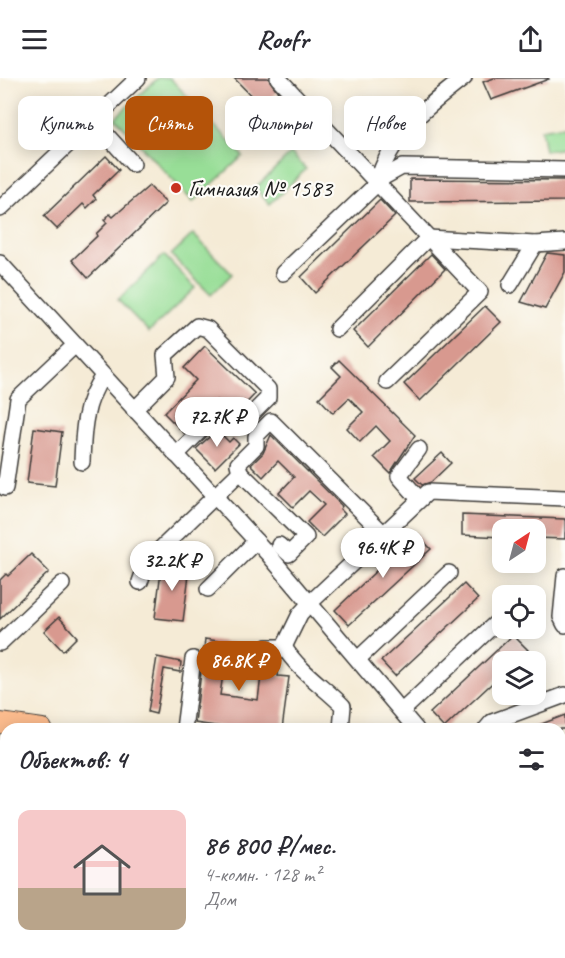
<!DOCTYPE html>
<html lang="ru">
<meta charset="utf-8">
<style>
body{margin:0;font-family:Caveat,sans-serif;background:#f7f7f7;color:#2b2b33;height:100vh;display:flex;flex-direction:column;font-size:22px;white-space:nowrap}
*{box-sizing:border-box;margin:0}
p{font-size:20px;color:#7c7c81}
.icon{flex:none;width:33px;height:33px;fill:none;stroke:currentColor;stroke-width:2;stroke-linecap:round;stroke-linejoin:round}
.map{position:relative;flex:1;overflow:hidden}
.drawer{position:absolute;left:0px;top:645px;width:566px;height:236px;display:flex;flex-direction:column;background:#fff;border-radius:18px 18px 0 0;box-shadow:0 3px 15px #0003}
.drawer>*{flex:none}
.top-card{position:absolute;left:18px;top:18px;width:530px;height:54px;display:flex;gap:12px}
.needle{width:39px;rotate:36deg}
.controls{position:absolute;left:492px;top:441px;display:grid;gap:12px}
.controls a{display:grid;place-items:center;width:54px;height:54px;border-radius:12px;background:#fff;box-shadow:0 3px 15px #0003;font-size:30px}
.price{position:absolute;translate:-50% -51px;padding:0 14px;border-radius:21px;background:#fff;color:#222;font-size:20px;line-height:39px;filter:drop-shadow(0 2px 3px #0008)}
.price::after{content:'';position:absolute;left:50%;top:36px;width:18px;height:14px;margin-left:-9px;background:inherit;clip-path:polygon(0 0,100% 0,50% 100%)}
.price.selected{background:#b45309;color:#fff}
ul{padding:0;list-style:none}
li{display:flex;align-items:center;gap:18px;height:150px;padding:0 18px}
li+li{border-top:2px solid #e1e1e2}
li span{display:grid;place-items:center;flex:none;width:168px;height:120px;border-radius:12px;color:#555}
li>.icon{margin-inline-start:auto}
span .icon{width:72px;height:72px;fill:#fffc;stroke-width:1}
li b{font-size:26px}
h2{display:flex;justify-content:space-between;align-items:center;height:72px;padding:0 18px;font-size:26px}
.tag{padding:0 21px;border-radius:12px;background:#fff;box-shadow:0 3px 15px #0003;font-size:21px;line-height:54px}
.tag.selected{background:#b45309;color:#fff}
header{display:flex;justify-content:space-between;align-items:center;height:78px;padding:0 18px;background:#fff;font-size:27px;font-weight:600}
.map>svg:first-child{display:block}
.green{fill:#98de97;stroke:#5a7d5a;stroke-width:1.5}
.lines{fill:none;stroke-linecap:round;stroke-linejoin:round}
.canal{stroke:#65c6e3;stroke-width:10}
.river{stroke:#65c6e3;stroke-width:20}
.building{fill:#d8998f}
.minor-casing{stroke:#3d3b38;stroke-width:18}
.major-casing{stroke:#3d3b38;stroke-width:22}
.minor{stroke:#fff;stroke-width:15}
.major{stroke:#fbbb8d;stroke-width:20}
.poi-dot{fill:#c8321e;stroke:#fdfcf7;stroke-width:2}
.labels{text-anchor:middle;stroke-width:4.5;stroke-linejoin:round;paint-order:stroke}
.poi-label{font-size:24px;fill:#1c1c1c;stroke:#fdfcf7;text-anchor:start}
</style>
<header><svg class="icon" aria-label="menu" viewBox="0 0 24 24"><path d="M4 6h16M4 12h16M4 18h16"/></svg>Roofr<svg class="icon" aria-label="share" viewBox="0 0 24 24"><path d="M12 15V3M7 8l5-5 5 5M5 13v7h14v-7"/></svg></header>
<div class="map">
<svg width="565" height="880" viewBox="0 0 565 880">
<rect width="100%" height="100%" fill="#fdfcf7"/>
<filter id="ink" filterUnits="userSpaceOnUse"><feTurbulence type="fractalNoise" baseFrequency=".0167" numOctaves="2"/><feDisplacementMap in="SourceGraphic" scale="12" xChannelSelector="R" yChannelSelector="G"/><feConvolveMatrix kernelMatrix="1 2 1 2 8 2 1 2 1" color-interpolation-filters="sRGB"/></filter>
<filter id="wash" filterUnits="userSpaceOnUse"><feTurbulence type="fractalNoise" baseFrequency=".008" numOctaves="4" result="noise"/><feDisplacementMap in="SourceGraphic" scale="24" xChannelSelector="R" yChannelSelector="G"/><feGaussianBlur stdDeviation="1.35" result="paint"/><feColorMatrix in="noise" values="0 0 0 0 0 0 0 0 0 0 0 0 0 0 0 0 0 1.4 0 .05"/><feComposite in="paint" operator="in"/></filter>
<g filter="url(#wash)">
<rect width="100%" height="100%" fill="#f5ebd6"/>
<g class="green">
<polygon points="158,0 170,0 243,78 193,124 115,40"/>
<polygon points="565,47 565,70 545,73 541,51"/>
<polygon points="291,75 306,91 270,126 255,110"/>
<polygon points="193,156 232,196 211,217 171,177"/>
<polygon points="164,177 195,210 149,254 118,222"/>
<polygon points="560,732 565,733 565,868 560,868"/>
<polygon points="233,875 387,875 368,880 235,880"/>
</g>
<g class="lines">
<polyline class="canal" points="327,880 333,874"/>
<polyline class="river" points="560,840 565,841"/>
</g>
<g id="blocks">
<g class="building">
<polygon points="234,0 268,0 278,14 262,29"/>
<polygon points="494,0 548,0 549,1 491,22 483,4"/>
<polygon points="384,28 393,37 366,63 356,53"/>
<polygon points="106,78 119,92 93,117 96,121 87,130 83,126 57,151 44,138"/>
<polygon points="410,101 565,102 565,123 410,124"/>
<polygon points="149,108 166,125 88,200 72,182 97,158 96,156 107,145 104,142 110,136 113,139"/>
<polygon points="380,122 395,138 315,215 301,199"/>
<polygon points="547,175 565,177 565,194 545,231 521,224"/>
<polygon points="431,176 445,191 368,269 353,253"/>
<polygon points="485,228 501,244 420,323 404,306"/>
<polygon points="205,268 255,316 236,336 229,334 217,322 184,355 164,335 196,302 184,290"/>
<polygon points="339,282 415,357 390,395 374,379 390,363 376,348 360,364 347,350 363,334 349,320 333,335 319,320 341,298 332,289"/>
<polygon points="34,350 62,354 55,408 27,405"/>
<polygon points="217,352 229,364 233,360 239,366 215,390 196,371"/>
<polygon points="271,357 342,428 340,431 345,436 322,459 307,444 324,427 309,413 293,429 279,415 294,399 278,383 263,399 251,387 263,375"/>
<polygon points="442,375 451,385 431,404 422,407 415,400"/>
<polygon points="462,437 565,441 565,461 536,460 536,452 502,452 502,459 462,457"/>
<polygon points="416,455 431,471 349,547 335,532"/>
<polygon points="31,476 49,494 0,541 0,502 6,496 8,498"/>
<polygon points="162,485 190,489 183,543 155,540"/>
<polygon points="464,506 478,521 395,598 381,583"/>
<polygon points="59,539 77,559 63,573 44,553"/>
<polygon points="513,557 528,572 515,584 502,584 502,596 444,650 430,635"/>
<polygon points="205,561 256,569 248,585 225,582 220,617 258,622 261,598 273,579 279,579 278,598 289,599 282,651 236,651 195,645"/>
<polygon points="157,579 181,584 180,594 164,591 156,636 148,634"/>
<polygon points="565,637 565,651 531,651 531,650"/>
</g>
</g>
</g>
<g filter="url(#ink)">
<use href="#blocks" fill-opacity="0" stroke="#3d3b38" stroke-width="1.5"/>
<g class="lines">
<defs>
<g id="minor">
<polyline points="278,0 480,214 387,304"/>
<polyline points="93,42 133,86"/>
<path d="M377,105C391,56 425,30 464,0"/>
<polyline points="0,131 138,0"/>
<polyline points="0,185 268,476 416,651"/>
<polyline points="283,195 384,99 402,89 565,92"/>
<polyline points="510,207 535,166"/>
<polyline points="337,251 428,160 535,166 565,164"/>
<polyline points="134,332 167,299 165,277 197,248 208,251 268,311 268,320 241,347 213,340 176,377"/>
<polyline points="419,371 399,398 419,421"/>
<path d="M82,384C83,354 84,324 103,298"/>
<polyline points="240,394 238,386 256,368 256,358 271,343 383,455"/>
<polyline points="5,410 18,321 75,267"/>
<polyline points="565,498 561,539 565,547"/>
<polyline points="140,504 147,484 240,394 306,459 289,476 279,467"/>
<polyline points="208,511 256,463"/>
<polyline points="0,565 62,506"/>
<polyline points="284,569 300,536 311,524 428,414 565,420"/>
<path d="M284,569C299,593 323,608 343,628L341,651"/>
<polyline points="358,581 449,495"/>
<polyline points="257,590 267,569 284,569"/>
<polyline points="402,633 498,543"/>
<polyline points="184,651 193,581"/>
<polyline points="486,651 492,644 565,617"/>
<polyline points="0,818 6,819"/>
<polyline points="560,871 565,872"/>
<polyline points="0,875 6,880"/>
<polyline points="101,880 105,874"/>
<polyline points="133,880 134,874"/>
<polyline points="454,880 464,874"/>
</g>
<g id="major">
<polyline points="0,645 42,651"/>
<polyline points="560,722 565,722"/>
</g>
</defs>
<use href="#minor" class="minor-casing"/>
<use href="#major" class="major-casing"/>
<use href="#minor" class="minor"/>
<use href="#major" class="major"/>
</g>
</g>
<circle class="poi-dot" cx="176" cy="110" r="6"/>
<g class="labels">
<g class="poi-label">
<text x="188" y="118">Гимназия № 1583</text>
</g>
</g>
</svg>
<div class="controls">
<a><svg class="needle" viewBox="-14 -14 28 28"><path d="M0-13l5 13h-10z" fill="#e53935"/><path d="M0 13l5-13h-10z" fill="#7c7c81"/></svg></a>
<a><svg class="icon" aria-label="locate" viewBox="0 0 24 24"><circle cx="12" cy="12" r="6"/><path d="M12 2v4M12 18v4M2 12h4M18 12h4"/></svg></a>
<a><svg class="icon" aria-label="layers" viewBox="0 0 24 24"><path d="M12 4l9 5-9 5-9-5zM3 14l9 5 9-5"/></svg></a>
</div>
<b class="price" style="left:217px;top:370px">72.7K ₽</b>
<b class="price" style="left:383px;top:501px">96.4K ₽</b>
<b class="price" style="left:172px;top:514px">32.2K ₽</b>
<b class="price selected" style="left:239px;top:614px">86.8K ₽</b>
<div class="top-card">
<a class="tag">Купить</a>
<a class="tag selected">Снять</a>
<a class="tag">Фильтры</a>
<a class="tag">Новое</a>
</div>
<section class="drawer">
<h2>Объектов: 4<svg class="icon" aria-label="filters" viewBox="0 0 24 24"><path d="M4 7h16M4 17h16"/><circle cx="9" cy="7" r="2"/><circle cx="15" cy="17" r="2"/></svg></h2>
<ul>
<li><span style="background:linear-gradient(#f6c9c9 65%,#b9a48a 0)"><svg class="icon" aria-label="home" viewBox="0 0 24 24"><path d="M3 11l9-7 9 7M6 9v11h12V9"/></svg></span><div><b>86 800 ₽/мес.</b><p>4-комн. · 128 m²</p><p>Дом</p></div></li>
</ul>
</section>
</div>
